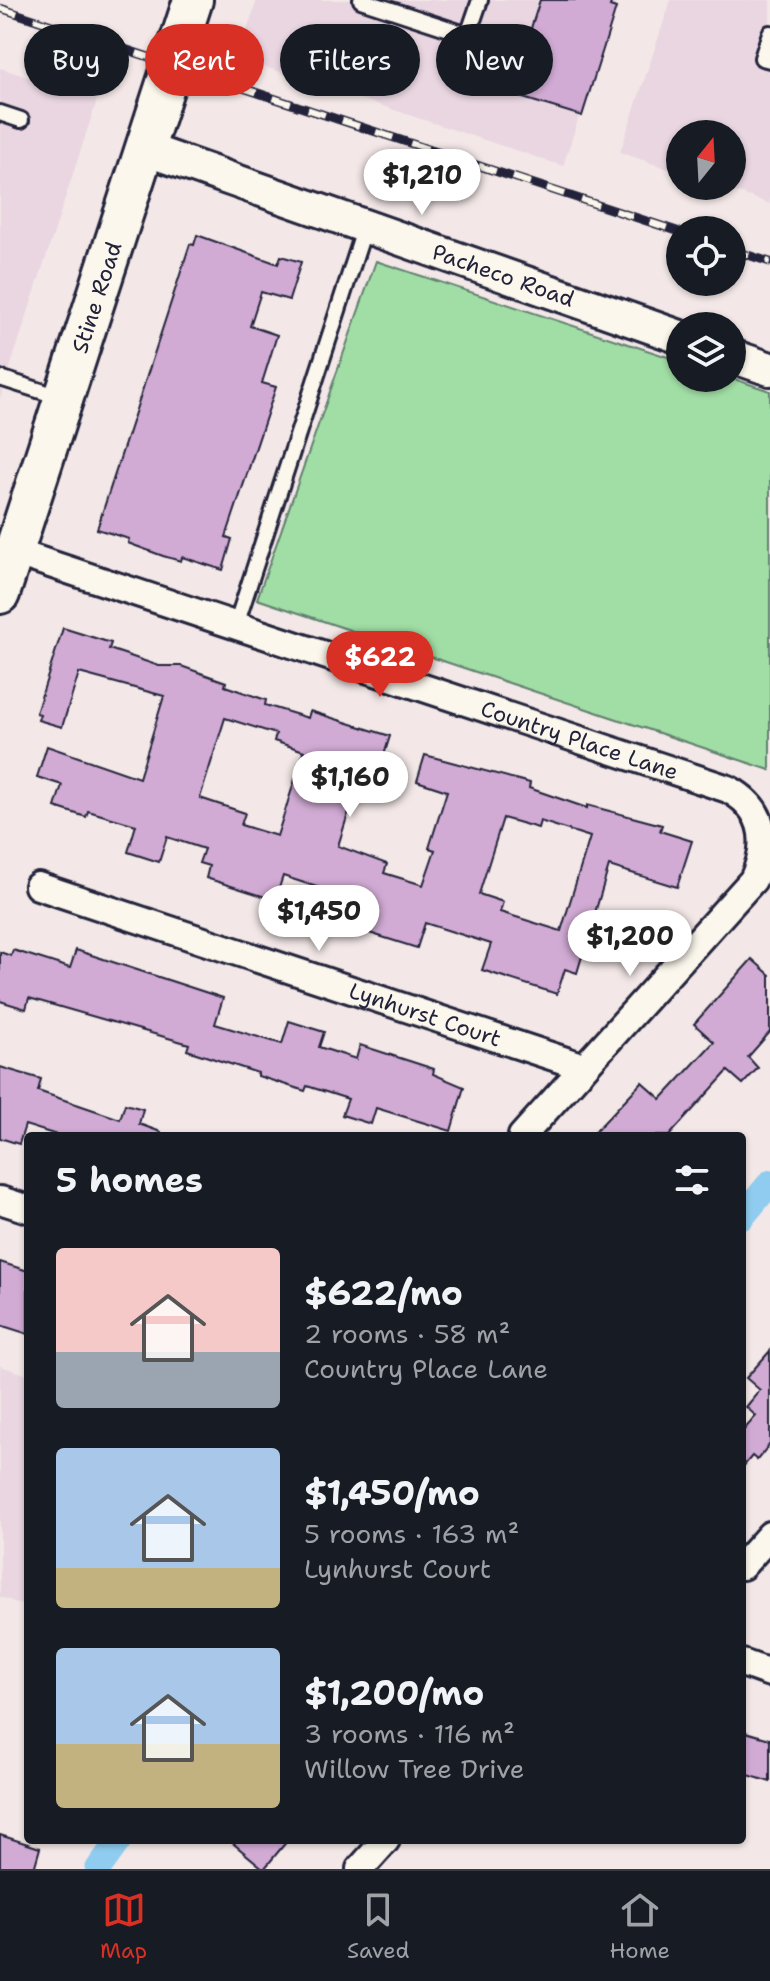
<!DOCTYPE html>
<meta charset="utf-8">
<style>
body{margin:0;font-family:"Shantell Sans",sans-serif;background:#242831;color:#f1f3f6;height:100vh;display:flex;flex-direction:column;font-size:30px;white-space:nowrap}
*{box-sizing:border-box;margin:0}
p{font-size:26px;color:#9ea1a6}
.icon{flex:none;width:44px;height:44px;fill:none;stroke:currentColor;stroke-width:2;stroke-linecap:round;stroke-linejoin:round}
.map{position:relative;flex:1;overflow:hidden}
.panel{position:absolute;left:24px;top:1132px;width:722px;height:712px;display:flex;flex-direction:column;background:#171b24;border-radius:8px;box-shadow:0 2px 6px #0004}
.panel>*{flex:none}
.top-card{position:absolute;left:24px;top:24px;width:722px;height:72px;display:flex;gap:16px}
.needle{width:52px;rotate:18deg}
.fabs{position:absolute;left:666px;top:120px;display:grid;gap:16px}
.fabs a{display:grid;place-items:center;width:80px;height:80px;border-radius:50%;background:#171b24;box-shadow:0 2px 6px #0004;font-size:40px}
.price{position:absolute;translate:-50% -68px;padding:0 18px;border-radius:28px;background:#fff;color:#222;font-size:26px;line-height:52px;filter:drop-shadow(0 2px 4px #0008)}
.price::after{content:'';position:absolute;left:50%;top:48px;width:24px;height:18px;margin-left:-12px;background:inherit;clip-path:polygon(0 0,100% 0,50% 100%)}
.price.current{background:#d93025;color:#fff}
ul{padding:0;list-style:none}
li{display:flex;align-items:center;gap:24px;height:200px;padding:0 32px}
li span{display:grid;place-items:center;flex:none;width:224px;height:160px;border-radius:8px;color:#555}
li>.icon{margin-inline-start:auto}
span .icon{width:96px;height:96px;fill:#fffc;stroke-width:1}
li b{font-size:34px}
h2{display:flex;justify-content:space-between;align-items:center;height:96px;padding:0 32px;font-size:34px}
.tag{padding:0 28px;border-radius:36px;background:#171b24;box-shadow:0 2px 6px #0004;font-size:28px;line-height:72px}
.tag.current{background:#d93025;color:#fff}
.dock{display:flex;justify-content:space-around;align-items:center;height:112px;border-top:2px solid #363941;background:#171b24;font-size:22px;color:#9ea1a6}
.dock a{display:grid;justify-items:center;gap:4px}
.dock .current{color:#d93025}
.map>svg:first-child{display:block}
.built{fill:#e9d6e1}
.green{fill:#a1dea5;stroke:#628070;stroke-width:2}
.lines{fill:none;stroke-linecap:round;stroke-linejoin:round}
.canal{stroke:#8fccef;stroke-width:26}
.building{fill:#d1abd4;stroke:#22223b;stroke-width:2;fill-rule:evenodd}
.service-casing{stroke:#22223b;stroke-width:20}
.minor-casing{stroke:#22223b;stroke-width:32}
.tertiary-casing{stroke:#22223b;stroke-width:38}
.secondary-casing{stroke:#22223b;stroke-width:44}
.service{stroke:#fbf7ec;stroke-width:14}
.minor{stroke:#fbf7ec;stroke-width:26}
.tertiary{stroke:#fbf7ec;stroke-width:32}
.secondary{stroke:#fbf7ec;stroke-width:38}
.rail-casing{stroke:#22223b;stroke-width:9}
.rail{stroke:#fbf7ec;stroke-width:6;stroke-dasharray:18;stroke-linecap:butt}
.labels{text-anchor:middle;stroke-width:6;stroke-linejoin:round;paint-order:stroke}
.street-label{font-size:22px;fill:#22223b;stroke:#fbf7ec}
</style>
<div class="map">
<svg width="770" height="1869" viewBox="0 0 770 1869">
<rect width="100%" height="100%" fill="#f3e8e7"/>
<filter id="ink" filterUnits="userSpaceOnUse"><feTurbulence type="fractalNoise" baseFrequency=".0125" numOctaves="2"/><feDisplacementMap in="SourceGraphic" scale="16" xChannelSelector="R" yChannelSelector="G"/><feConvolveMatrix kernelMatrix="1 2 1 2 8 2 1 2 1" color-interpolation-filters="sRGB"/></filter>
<g filter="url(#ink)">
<g class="built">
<polygon points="257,0 617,0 563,166 238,58"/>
<polygon points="671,0 770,0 770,204 719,186 732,186 732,134 680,134 680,173 620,152"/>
<polygon points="0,68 97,100 0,399"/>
<polygon points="0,1366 28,1375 28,1607 0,1597"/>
</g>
<polygon class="green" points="376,261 680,361 680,378 731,378 770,391 770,770 257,599"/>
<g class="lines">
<g class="canal">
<polyline points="742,1217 770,1183"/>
<polyline points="98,1869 119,1840"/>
</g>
</g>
<g class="building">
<polygon points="540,0 612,0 610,6 616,8 582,116 510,94"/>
<polygon points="197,235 278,264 281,256 301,262 289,300 261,292 250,326 277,335 262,383 276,387 226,537 232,539 223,570 182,557 181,561 163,556 128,543 129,539 97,529 190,244 194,245"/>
<path d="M63,628L111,643L109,649L124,654L159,666H181L226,682L225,686L266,700L265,705L308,718L310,711L390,736L380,768L364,763L338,846L387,864L384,873L423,885L435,850L429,848L447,791L417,781L425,755L530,783L529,788L587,808V805L662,825L660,831L692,841L677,887L609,866L577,973L565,969L557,994L482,970L491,944L425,923L417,948L347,926L352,911L328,904L332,892L283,876L275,900L206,878L209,866L199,863L204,849L167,837L159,862L128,852L136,825L88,811L86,817L55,807L62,785L37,777L47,746L139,778L164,696L79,673L62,727L38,720L40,714L36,713ZM225,718L276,734L274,741L304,751L277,836L241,825L245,813L200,798ZM503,818L538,828L540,821L590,837L561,931L500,912L503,902L479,894Z"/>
<polygon points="13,950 70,968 76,950 223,998 215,1024 282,1044 289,1021 324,1032 319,1047 356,1059 360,1045 434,1069 433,1074 464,1087 451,1131 376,1108 371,1124 342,1115 348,1099 307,1086 305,1091 258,1076 258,1073 187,1050 189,1044 29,998 26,1009 0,1001 0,952 11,956"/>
<polygon points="752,959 770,975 770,1032 748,1057 758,1068 743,1084 728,1071 669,1136 591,1136 642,1082 661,1099 714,1042 694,1024"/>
<polygon points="0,1067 41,1079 38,1091 120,1119 125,1104 143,1109 139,1124 161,1132 161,1136 60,1136 25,1125 19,1144 0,1138"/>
<polygon points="0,1262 28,1271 28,1334 0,1325"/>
<polygon points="770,1351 770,1444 757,1460 752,1456 742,1468 742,1432 756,1416 746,1407 760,1390 746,1378"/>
<polygon points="742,1731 770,1739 770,1782 742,1773"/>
<polygon points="0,1835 40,1848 34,1869 0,1869"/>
<polygon points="229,1840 288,1840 264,1869"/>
</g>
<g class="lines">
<defs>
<g id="service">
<polyline points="361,0 468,35 480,0"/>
<polyline points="770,33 762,58 770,60"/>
<polyline points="0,113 21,120"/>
<polyline points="0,378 63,398"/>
<polyline points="236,625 365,227"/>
</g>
<g id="minor">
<path id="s1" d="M14,552L728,789C766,809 770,843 753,880L522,1136"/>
<path id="s2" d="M38,886L584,1067"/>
<polyline points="0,1200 28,1209"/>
<polyline points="742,1566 770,1535"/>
<polyline points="742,1663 770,1673"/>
<polyline points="360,1869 386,1840"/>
</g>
<g id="tertiary">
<path id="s3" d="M145,149L680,337"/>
<polyline points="732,356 770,369"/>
</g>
<g id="secondary">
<path id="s4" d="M0,594L193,0"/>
</g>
</defs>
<use href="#service" class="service-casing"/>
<use href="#minor" class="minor-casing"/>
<use href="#tertiary" class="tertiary-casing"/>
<use href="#secondary" class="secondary-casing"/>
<use href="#service" class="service"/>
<use href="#minor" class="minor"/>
<use href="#tertiary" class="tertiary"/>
<use href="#secondary" class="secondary"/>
<defs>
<g id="rail">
<polyline points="0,8 680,232"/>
<polyline points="732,250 770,262"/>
</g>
</defs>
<use href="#rail" class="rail-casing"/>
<use href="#rail" class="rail"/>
</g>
</g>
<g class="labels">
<g class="street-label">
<text dy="8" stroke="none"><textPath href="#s3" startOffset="380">Pacheco Road</textPath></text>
<text dy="8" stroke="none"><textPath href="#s4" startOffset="312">Stine Road</textPath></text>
<text dy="8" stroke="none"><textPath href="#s1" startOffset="596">Country Place Lane</textPath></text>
<text dy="8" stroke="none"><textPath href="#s2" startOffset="408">Lynhurst Court</textPath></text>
</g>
</g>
</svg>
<div class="fabs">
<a><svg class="needle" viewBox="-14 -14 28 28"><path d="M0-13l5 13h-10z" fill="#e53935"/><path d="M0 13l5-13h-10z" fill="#9ea1a6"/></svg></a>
<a><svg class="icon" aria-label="locate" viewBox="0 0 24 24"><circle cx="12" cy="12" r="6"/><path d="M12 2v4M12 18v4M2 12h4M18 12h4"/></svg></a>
<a><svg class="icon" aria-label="layers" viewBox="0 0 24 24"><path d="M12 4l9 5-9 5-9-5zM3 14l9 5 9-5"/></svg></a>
</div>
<b class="price" style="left:422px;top:217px">$1,210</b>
<b class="price current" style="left:380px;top:699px">$622</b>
<b class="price" style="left:350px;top:819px">$1,160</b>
<b class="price" style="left:319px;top:953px">$1,450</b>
<b class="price" style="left:630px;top:978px">$1,200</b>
<div class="top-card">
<a class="tag">Buy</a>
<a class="tag current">Rent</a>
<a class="tag">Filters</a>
<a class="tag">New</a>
</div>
<section class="panel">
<h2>5 homes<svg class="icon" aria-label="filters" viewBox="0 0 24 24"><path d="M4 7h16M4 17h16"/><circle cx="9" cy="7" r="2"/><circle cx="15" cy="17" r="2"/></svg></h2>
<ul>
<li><span style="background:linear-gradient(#f6c9c9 65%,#9aa5b1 0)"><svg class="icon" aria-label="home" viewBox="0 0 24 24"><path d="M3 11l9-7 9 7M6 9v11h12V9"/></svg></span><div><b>$622/mo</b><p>2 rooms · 58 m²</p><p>Country Place Lane</p></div></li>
<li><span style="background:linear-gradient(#a9c7e8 75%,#c2b280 0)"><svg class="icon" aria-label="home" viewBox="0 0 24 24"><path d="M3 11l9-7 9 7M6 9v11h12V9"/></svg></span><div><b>$1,450/mo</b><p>5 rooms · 163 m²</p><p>Lynhurst Court</p></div></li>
<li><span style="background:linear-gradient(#a9c7e8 60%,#c2b280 0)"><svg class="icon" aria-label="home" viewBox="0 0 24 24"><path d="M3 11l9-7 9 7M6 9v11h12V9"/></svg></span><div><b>$1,200/mo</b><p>3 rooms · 116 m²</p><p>Willow Tree Drive</p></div></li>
</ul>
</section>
</div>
<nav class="dock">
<a class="current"><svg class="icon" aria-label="map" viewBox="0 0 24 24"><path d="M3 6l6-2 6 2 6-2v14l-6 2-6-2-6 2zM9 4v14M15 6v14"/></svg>Map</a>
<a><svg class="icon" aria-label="saved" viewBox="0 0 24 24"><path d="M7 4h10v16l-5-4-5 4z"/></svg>Saved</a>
<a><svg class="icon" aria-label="home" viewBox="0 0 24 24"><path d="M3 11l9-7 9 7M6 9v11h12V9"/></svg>Home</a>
</nav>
